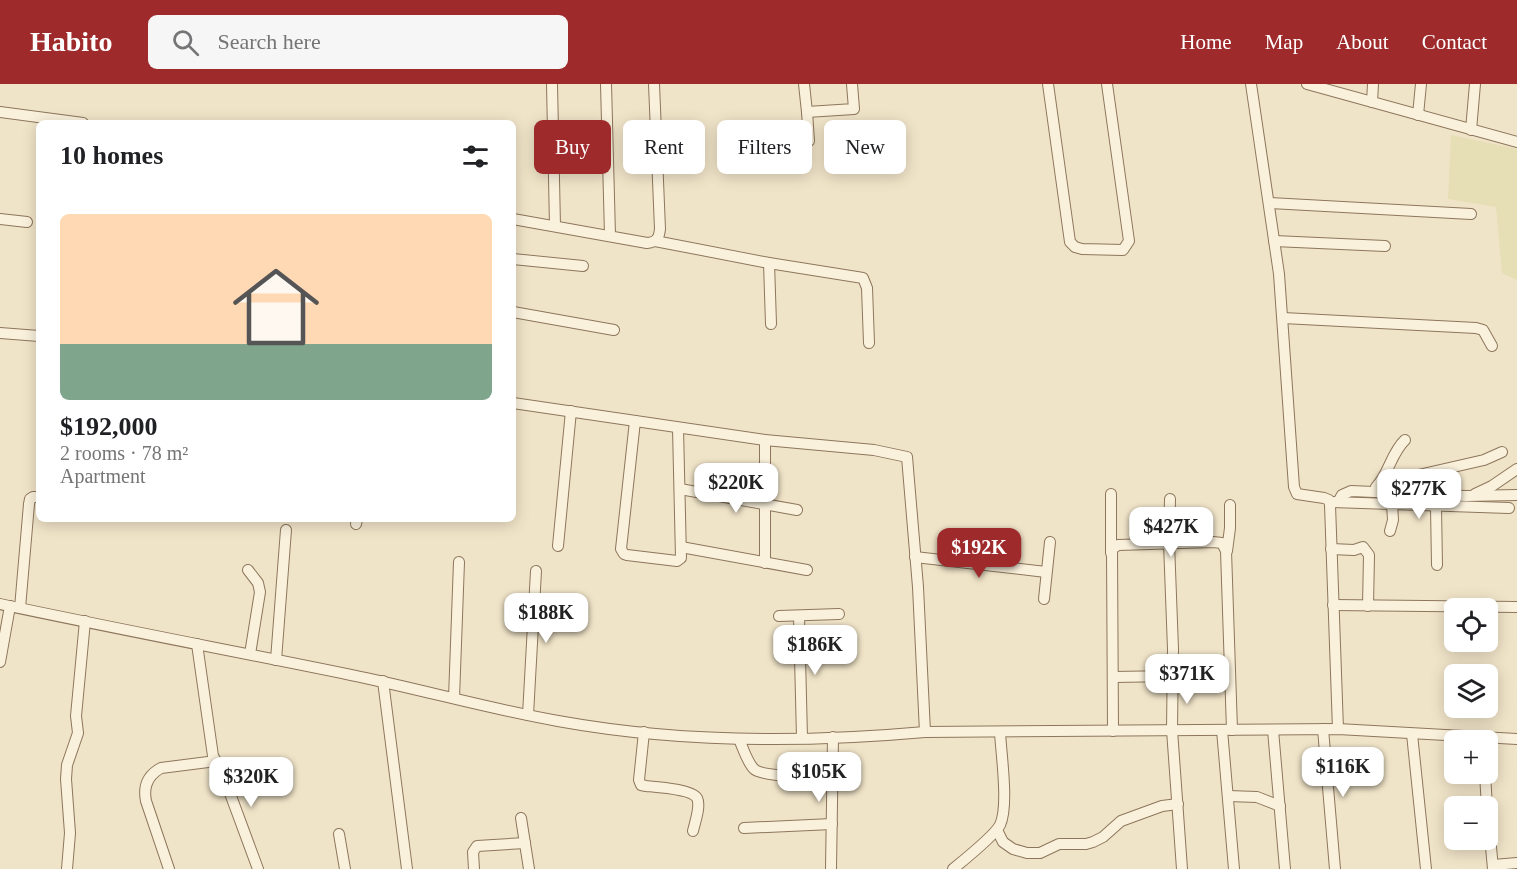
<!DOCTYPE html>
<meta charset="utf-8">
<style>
body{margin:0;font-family:Georgia,serif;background:#f6f6f6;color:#202124;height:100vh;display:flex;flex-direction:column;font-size:22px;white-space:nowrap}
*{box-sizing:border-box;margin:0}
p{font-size:20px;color:#757577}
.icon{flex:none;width:33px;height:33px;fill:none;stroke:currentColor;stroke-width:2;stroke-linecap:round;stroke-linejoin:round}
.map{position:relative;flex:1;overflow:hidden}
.details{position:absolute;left:36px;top:36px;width:480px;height:402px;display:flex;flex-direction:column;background:#fff;border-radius:9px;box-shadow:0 3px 15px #0003}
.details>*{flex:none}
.banner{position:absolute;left:534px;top:36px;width:570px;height:54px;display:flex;gap:12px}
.controls{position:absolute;left:1444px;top:514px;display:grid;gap:12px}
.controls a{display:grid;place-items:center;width:54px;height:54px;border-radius:9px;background:#fff;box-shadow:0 3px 15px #0003;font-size:30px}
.price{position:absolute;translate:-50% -51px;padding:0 14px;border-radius:12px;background:#fff;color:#222;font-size:20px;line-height:39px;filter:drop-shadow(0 2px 3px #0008)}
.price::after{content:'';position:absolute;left:50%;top:36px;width:18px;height:14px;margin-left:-9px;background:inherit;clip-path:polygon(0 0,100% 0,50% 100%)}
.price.on{background:#9e2a2b;color:#fff}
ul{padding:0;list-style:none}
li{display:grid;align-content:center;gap:12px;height:318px;padding:0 24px}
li+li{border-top:2px solid #e0e0e0}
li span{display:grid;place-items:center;height:186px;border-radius:9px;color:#555}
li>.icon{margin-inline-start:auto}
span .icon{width:108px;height:108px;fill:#fffc;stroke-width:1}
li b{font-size:26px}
h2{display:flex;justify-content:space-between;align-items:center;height:72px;padding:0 24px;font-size:26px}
.chip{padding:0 21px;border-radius:9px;background:#fff;box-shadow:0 3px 15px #0003;font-size:21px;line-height:54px}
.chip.on{background:#9e2a2b;color:#fff}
header{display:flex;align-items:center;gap:36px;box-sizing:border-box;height:84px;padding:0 30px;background:#9e2a2b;color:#fff}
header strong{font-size:28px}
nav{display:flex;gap:33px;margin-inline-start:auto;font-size:21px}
.search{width:420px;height:54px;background:#f6f6f6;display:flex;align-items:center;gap:15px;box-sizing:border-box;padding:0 21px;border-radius:9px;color:#757577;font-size:22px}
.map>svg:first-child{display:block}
.farmland{fill:#e6deb5}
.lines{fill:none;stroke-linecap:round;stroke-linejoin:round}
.minor-casing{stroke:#8d765c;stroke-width:12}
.minor{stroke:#faf1dc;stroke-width:10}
</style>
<header>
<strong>Habito</strong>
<div class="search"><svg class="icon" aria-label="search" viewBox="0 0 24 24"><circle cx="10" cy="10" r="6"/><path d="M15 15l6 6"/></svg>Search here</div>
<nav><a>Home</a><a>Map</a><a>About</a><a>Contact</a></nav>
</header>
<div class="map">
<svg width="1517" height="785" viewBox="0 0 1517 785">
<rect width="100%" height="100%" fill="#f0e4c8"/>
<polygon class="farmland" points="1451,51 1517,65 1517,196 1502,189 1496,123 1448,115"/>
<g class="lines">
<defs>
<g id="minor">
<polyline points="552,0 555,142"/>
<polyline points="606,0 610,151"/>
<polyline points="804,0 807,28 854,25 852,0"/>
<polyline points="1048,0 1070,158 1075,163 1082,165 1123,166 1129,157 1107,0"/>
<polyline points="1251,0 1279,190 1294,403 1297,410 1324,414 1329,416 1330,421 1338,645"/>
<polyline points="1307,0 1517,58"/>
<polyline points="1372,18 1373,0"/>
<polyline points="0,28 83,39"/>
<polyline points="807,28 809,57"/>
<polyline points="1418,31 1421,0"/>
<polyline points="1471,46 1475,0"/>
<polyline points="1269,119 1471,130"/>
<polyline points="0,135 27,138"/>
<path d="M513,135L647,159C657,158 659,154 660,145L654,0"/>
<polyline points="655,157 769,179 863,194 867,204 869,259"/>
<polyline points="1274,157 1385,162"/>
<polyline points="513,175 583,182"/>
<polyline points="769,179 771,240"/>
<polyline points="513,228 614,246"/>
<polyline points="1283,234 1476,244 1483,246 1492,262"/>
<polyline points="0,249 39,252"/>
<polyline points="513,319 765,356 874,366 907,373 918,503 925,648"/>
<polyline points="635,337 621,465 624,470 627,471 677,477 681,474 678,344"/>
<polyline points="1379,400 1484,376 1502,368"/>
<path d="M1376,403C1389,390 1391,369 1405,356"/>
<polyline points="680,405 797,426"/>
<polyline points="1475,410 1492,402 1517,385"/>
<polyline points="1170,415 1169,459 1173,565 1172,646 1182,785"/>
<polyline points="1332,418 1509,424"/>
<polyline points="1338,418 1342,411 1351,407 1466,412 1517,411"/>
<polyline points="1436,423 1437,481"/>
<polyline points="356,440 357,435"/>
<polyline points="1390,447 1393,436 1392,420"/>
<polyline points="558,462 571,327"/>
<polyline points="681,463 807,486"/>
<polyline points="1331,465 1354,466 1363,463 1369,471 1368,522"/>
<polyline points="1227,467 1230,444 1230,421"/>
<polyline points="1111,469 1111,410"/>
<polyline points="915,473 1046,488"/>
<polyline points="765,479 765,356"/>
<polyline points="248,486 258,499 260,508 250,570"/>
<polyline points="1044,515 1050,458"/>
<path d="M0,520C117,545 234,567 351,591C420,605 489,625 558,637C679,659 803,659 925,648L1338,645L1517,655"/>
<polyline points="1333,521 1517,523"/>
<polyline points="20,524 29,420 30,415 33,413 39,413"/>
<polyline points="779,532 839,530"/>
<polyline points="799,532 802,654"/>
<polyline points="197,560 213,672 221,685 258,785"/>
<polyline points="276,576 286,446"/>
<polyline points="0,578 10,522"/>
<polyline points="1114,593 1173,592"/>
<polyline points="383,597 407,785"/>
<polyline points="454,614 459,478"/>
<polyline points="528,631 536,487"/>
<polyline points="1323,645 1335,785"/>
<polyline points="1222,646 1234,785"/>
<polyline points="1273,646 1285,785"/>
<polyline points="1113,647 1112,465 1118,461 1213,458 1222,459 1226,467 1232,646"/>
<path d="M644,648L639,696L641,701L646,702C656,703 691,705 697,714C701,722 695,738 693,747"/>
<polyline points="1412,650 1426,785"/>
<path d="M739,655C743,664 747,678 754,685C762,693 820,694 834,695"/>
<polyline points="1485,690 1487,723"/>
<polyline points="1228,712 1257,713 1280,722"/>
<polyline points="1488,730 1493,785"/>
<polyline points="521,734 529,785"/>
<polyline points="744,744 832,740"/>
<polyline points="997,746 1003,758 1013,765 1027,769 1040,769 1059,760 1086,760 1093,758 1103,753 1121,737 1162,722 1178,720"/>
<polyline points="339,750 345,785"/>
<polyline points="1493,781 1517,779"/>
<polyline points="67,785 70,749 66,695 67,681 78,649 76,632 85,537"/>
<path d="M169,785L146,717C143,702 148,691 161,684L216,677"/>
<polyline points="474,785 473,768 477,762 525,759"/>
<polyline points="831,785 833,653"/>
<path d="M953,785C964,776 994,752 1000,741C1009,722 1001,670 1000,648"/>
</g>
</defs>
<use href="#minor" class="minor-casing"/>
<use href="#minor" class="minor"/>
</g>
</svg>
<div class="controls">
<a><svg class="icon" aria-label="locate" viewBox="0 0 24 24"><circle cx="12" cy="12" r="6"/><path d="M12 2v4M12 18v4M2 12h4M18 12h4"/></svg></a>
<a><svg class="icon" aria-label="layers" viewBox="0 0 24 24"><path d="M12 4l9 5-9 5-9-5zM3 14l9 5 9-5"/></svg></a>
<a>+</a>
<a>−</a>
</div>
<b class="price" style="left:736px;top:430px">$220K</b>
<b class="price" style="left:1419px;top:436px">$277K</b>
<b class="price" style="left:1171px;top:474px">$427K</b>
<b class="price on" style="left:979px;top:495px">$192K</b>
<b class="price" style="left:546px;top:560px">$188K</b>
<b class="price" style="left:815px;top:592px">$186K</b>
<b class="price" style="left:1187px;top:621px">$371K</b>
<b class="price" style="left:1343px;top:714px">$116K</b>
<b class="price" style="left:819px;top:719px">$105K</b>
<b class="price" style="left:251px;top:724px">$320K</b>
<div class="banner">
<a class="chip on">Buy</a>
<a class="chip">Rent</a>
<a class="chip">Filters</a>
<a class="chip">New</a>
</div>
<section class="details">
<h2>10 homes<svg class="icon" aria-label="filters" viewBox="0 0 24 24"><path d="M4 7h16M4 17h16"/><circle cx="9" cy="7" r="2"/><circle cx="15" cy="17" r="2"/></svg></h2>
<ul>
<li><span style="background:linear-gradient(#ffd9b3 70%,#7fa58c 0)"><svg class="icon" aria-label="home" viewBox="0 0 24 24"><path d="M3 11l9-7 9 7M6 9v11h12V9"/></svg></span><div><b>$192,000</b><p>2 rooms · 78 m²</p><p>Apartment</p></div></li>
</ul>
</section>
</div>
